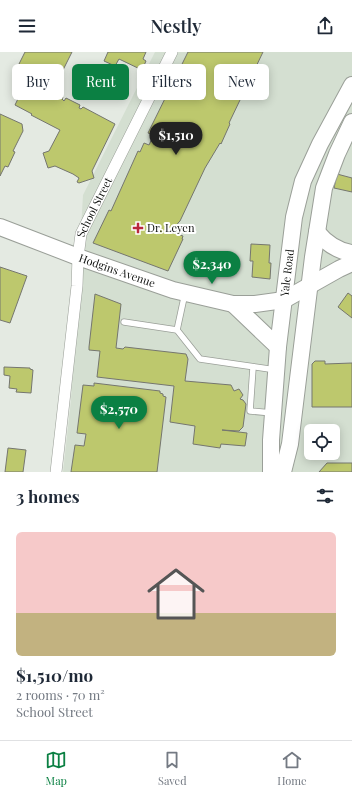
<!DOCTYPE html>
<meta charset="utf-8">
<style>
body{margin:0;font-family:"Playfair Display",serif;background:#f6f6f7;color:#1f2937;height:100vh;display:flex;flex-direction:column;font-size:15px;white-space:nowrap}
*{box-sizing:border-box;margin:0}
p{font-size:13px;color:#747a83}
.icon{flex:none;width:22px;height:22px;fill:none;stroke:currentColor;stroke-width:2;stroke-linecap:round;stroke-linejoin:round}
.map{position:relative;height:420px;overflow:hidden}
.sheet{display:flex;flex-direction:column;background:#fff;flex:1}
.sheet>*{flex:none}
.banner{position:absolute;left:12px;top:12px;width:328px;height:36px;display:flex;gap:8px}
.controls{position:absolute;left:304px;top:372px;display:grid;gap:8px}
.controls a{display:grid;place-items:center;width:36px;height:36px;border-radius:6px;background:#fff;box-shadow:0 2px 10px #0003;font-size:20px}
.price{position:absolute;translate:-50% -34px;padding:0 9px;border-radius:14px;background:#0b8043;color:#fff;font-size:13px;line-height:26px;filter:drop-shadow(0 1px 2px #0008)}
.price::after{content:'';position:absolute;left:50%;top:24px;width:12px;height:9px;margin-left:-6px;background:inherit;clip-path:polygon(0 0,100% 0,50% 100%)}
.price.on{background:#222;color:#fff}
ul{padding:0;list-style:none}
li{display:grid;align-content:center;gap:8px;height:212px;padding:0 16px}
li+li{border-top:1px solid #e0e1e3}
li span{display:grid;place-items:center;height:124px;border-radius:6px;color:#555}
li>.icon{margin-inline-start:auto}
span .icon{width:72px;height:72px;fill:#fffc;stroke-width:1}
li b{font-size:17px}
h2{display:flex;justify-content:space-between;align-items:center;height:48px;padding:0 16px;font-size:17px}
.tag{padding:0 14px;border-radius:6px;background:#fff;box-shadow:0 2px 10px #0003;font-size:14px;line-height:36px}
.tag.on{background:#0b8043;color:#fff}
header{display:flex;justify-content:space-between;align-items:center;height:52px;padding:0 16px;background:#fff;font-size:18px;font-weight:600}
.dock{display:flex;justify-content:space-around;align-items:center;height:56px;border-top:1px solid #e0e1e3;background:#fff;font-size:11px;color:#747a83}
.dock a{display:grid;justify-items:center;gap:2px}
.dock .on{color:#0b8043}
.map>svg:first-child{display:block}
.built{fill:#d4dfd1;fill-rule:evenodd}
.building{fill:#bdc86d;stroke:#75766f}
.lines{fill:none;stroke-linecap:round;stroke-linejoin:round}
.lane-casing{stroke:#9a9f98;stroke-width:7}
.street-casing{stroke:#9a9f98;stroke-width:12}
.secondary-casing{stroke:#9a9f98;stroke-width:18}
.lane{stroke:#fff;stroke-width:5.5}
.street{stroke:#fff;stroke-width:11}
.secondary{stroke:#fff;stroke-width:16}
.poi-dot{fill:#b9283c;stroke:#fff;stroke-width:1.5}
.labels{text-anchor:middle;stroke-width:4;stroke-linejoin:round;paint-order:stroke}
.street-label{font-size:11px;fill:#0e100e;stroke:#fff}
.poi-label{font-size:11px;fill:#0e100e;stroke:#fff;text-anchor:start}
</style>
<header><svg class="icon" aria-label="menu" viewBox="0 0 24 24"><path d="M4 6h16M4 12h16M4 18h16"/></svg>Nestly<svg class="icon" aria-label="share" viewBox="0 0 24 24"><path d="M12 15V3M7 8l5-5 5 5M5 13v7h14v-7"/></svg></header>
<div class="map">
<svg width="352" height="420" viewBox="0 0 352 420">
<rect width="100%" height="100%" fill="#e4eae2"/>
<path class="built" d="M155,0H352V420H63L71,348L83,143ZM311,379H333V401H311Z"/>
<g class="building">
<polygon points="25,0 72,0 57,30 19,12"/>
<polygon points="108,0 146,0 143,7 146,9 142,18 119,7 115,14 104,9"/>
<polygon points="188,0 263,0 229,71 230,72 221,92 220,91 205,116 180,169 178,171 173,181 174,182 175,181 183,184 182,187 183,187 168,219 93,191 109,158 111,159 138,99 140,100 144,91 149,93 150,91 153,83 148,81"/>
<polygon points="26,30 47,40 49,38 63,45 62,47 64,49 66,46 80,53 79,56 81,57 83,55 115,72 92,119 94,126 79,131 77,130 79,126 73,122 55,114 48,116 43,101 49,99 60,78 31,63 32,62 15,53"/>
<polygon points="0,62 22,72 23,79 13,99 15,100 8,115 5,114 0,124"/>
<polygon points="337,122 352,126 352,140 334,136"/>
<polygon points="251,192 270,193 269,211 271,211 270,227 252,225 253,209 250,209"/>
<polygon points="0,215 27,224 10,271 0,268"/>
<polygon points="348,241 352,244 352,266 338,255"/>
<polygon points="95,242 121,252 116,296 123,297 125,295 186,302 188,307 185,329 231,333 234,339 239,337 243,343 240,347 243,348 246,352 243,375 239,379 222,378 247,381 245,394 221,392 220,396 193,392 195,374 170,370 174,334 97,325 100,299 89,298 89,295"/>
<polygon points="315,309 325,309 325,312 352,311 352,355 312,355 312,312"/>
<polygon points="4,315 30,316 30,317 33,318 31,341 16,340 17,337 9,336 10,324 4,323"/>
<polygon points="94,331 160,339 160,341 163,342 163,344 166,345 157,420 71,420 75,393 84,394 86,382 77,381 83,333 94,334"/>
<polygon points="8,396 26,398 23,420 5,420"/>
<polygon points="327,411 352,411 352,420 319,420"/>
</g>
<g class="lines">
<defs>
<g id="lane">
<polyline points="124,270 177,278 200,307 276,318"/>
<polyline points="177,278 185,241"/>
<polyline points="253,316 250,359 272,361"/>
</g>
<g id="street">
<path id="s1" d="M56,420L77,234L78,205L81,182L172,0"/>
</g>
<g id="secondary">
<path id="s2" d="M0,175L78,205L173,238L233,252H255L284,248L339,217L352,211"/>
<path d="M317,180C326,191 338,199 352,201"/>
<polyline points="233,252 278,295"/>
<path id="s3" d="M271,420V388L278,295L294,165L303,129L320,92L352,33"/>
<polyline points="283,420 290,392 313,205 324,136 337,102 352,70"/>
</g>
</defs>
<use href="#lane" class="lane-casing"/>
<use href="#street" class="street-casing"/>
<use href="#secondary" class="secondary-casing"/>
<use href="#lane" class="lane"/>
<use href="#street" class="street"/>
<use href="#secondary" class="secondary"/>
</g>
<path class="poi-dot" d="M136 170h4v4h4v4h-4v4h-4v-4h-4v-4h4z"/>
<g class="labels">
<g class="street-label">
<text dy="4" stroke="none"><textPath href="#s1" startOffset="269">School Street</textPath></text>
<text dy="4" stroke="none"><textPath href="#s2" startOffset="125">Hodgins Avenue</textPath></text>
<text dy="4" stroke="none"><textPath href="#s3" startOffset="200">Yale Road</textPath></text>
</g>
<g class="poi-label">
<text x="147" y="180">Dr. Leyen</text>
</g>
</g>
</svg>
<div class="controls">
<a><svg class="icon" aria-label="locate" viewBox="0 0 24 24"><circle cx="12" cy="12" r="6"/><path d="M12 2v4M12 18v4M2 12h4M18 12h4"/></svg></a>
</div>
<b class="price on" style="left:176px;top:104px">$1,510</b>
<b class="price" style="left:212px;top:233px">$2,340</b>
<b class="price" style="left:119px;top:378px">$2,570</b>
<div class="banner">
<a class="tag">Buy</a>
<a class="tag on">Rent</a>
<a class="tag">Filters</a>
<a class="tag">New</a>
</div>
</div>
<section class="sheet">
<h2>3 homes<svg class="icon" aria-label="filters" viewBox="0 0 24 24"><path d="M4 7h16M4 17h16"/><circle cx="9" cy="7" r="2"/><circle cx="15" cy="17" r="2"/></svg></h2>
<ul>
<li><span style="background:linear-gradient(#f6c9c9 65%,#c2b280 0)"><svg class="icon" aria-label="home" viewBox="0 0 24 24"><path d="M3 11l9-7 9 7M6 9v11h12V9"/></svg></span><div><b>$1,510/mo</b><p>2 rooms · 70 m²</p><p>School Street</p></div></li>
</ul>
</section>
<nav class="dock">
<a class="on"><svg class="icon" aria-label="map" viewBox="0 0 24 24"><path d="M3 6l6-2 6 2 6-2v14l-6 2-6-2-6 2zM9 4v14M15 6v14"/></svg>Map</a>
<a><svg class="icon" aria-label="saved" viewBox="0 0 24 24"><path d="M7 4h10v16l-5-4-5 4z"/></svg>Saved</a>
<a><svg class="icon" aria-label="home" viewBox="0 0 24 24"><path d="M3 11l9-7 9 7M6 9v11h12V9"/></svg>Home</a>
</nav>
